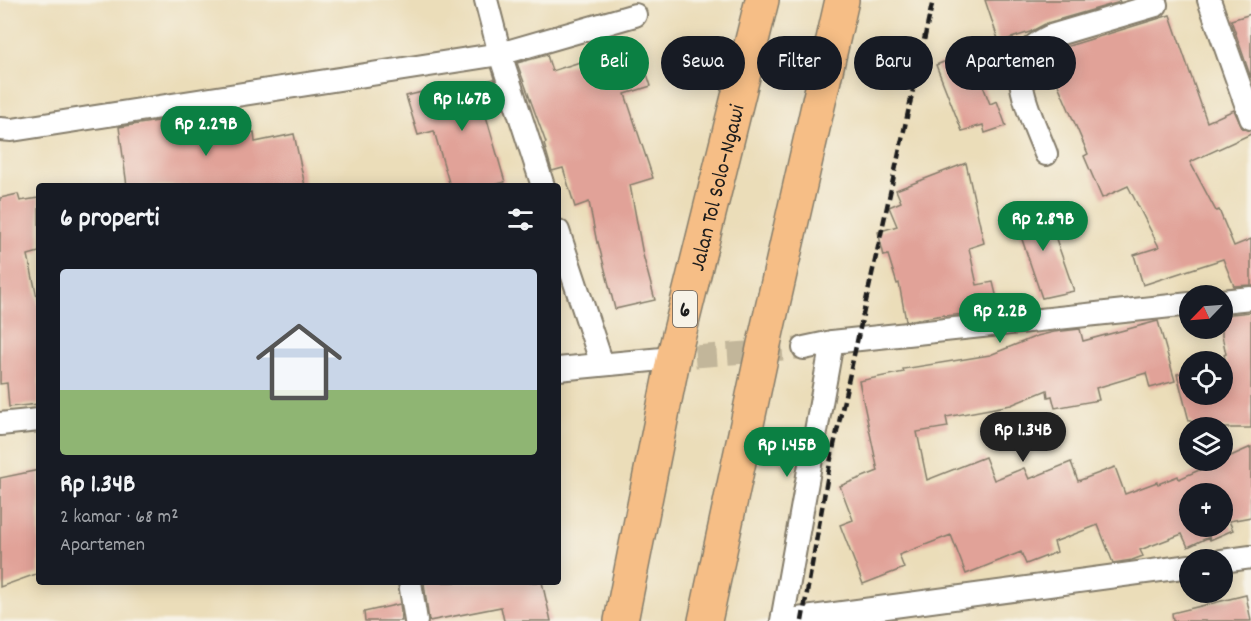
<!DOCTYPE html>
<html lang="id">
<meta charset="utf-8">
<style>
body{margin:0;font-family:Dekko,sans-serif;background:#20242c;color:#f1f3f6;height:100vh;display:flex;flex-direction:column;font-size:22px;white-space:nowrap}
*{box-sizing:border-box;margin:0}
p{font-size:20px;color:#9ea1a6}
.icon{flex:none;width:33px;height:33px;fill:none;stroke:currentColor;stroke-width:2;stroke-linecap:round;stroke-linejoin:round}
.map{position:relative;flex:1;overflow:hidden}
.drawer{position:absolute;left:36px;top:183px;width:525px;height:402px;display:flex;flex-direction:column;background:#171b24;border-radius:6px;box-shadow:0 3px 15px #0003}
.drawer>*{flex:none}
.banner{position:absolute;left:579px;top:36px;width:570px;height:54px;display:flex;gap:12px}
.needle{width:39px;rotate:245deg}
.controls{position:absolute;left:1179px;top:285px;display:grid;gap:12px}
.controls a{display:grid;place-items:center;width:54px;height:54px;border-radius:50%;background:#171b24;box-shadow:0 3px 15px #0003;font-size:30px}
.price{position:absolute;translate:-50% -51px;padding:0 14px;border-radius:21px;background:#0b8043;color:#fff;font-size:20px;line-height:39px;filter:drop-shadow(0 2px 3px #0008)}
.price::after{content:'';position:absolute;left:50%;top:36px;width:18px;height:14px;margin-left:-9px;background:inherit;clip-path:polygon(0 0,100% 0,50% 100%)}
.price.on{background:#222;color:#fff}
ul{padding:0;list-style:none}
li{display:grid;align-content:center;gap:12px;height:318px;padding:0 24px}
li+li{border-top:2px solid #363941}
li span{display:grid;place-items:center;height:186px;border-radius:6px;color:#555}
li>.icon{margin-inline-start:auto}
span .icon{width:108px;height:108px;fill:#fffc;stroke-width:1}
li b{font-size:26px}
h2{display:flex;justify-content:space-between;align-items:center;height:72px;padding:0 24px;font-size:26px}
.pill{padding:0 21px;border-radius:27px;background:#171b24;box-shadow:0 3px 15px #0003;font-size:21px;line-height:54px}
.pill.on{background:#0b8043;color:#fff}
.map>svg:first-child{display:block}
.building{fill:#e1a298;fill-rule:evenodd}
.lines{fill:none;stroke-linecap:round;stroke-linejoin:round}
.street-tunnel{stroke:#c2b69a;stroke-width:22;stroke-dasharray:22 11;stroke-linecap:butt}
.street-casing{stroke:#847c6a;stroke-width:26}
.highway-casing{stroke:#847c6a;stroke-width:36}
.street{stroke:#fff;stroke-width:22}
.highway{stroke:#f6be86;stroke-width:33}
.rail{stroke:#1c1c1c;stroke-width:4.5;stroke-dasharray:9 4.5;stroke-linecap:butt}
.labels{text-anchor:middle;stroke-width:4.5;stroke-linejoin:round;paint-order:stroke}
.shield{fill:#f7f3e8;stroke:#5e5c59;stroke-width:1.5}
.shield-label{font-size:21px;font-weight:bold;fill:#1c1c1c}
.street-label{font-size:22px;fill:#1c1c1c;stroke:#f7f3e8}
</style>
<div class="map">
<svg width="1251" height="621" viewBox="0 0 1251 621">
<rect width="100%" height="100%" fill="#f7f3e8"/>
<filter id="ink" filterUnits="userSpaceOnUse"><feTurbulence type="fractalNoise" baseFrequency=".0167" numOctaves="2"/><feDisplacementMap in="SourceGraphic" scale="12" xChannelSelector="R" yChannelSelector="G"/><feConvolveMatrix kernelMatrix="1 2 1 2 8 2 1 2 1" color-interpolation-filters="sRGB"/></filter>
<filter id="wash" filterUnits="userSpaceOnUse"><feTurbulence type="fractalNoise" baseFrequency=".008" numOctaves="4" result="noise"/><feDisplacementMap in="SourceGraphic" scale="24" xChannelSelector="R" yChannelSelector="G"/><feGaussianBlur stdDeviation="1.35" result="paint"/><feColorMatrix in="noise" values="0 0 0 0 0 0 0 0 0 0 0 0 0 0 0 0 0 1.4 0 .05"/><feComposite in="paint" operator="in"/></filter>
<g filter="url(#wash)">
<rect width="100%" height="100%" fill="#ebddb9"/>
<g id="blocks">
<g class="building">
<polygon points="985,0 1119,0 1120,2 1047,23 1030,32 999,42"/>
<polygon points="1251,14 1251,78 1231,20"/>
<polygon points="1170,15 1207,122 1234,110 1242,128 1251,131 1251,134 1190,162 1216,211 1219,210 1234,246 1251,239 1251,285 1234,286 1223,259 1143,285 1134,255 1159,247 1128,186 1102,198 1084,156 1088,154 1056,80 1059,78 1049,52"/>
<polygon points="636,41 651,86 625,94 653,178 630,185 643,255 655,300 615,309 598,242 597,243 589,202 575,207 563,168 552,171 544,144 546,143 517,63 547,55 552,71 605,54 604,51"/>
<polygon points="970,52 990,104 997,101 1006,126 985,133 983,125 962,131 936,65"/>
<polygon points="494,79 503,108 487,113 486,116 505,182 490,186 450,186 434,131 418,135 406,96 426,91 429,98"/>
<polygon points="202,117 206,139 254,132 255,142 294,134 305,186 127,186 119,127 165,120 166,123"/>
<polygon points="966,163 984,243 969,248 977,285 993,282 999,307 966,314 944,316 944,315 906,321 899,283 897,284 888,255 884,256 878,232 897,226 889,207 901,202 896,190"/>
<polygon points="18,194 20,201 39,198 39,252 28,255 39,307 39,404 9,407 7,383 0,384 0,198"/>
<polygon points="1044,204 1074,291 1042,298 1013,213"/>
<polygon points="1251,312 1251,428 1193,428 1191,421 1189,421 1177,374 1190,371 1190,394 1222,394 1222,363 1226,363 1224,355 1226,354 1222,336 1222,315"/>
<path d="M1158,321L1175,381L1150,388L1146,373L1096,388L1099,400L1055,408L1052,396L1048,397L1047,390L1011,405L946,417L948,427L917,432L927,480L985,457L994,480L1024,468L1029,479L1071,462L1078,481L1115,467L1125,494L1157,482L1158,484L1178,476L1179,479L1251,447V517L1229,521L1233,530L1210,540L1209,537L1188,547L1182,534L1140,550L1143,556L1132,560L1113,563L1098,525L1054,542L1057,552L1026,564L1021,552L966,574L951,535L899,555L904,568L863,584L840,525L853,520L840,486L878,471L859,381L904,372L903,369L990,355L1037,336L1054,332L1080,329L1083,341ZM1190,494H1222V526H1190Z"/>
<polygon points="39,470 39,573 0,587 0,478"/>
<polygon points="430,582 542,582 551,621 504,621 501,607 429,621 424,583"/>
<polygon points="1246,595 1251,621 1173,621 1172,613"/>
<polygon points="400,604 402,621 365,621 364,612"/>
</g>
</g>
</g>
<g filter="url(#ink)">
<use href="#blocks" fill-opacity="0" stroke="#847c6a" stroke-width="1.5"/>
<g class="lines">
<polyline class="street-tunnel" points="662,359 804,348"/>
<defs>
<g id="street">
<polyline points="486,0 500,54 543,186"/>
<polyline points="1209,0 1251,118"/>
<polyline points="0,129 12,130 500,54 635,15"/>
<path d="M1046,154C1037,130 1013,84 1023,60C1028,48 1040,41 1051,36L1156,5"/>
<polyline points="558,231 602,364"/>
<polyline points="1222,301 1251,298"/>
<polyline points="804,348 832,342 1190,304"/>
<polyline points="558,369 662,359"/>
<polyline points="0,424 39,420"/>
<polyline points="1222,561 1251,557"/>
<polyline points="410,582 416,621"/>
<polyline points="782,621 832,342"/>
<polyline points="783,621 1190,566"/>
</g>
<g id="highway">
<path id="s1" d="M621,621L674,355L762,0"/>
<polyline points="705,621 764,344 842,0"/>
</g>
</defs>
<use href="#street" class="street-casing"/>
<use href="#highway" class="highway-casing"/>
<use href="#street" class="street"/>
<use href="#highway" class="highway"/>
<polyline class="rail" points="802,621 830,463 933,0"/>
</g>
</g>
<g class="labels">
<rect class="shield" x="673" y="291" width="24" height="36" rx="4.5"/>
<g class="shield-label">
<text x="685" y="316">6</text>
</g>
<g class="street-label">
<text dy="8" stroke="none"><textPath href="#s1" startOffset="444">Jalan Tol Solo–Ngawi</textPath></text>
</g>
</g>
</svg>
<div class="controls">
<a><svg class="needle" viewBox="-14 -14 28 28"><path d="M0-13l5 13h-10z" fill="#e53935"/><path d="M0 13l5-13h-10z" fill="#9ea1a6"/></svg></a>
<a><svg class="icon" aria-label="locate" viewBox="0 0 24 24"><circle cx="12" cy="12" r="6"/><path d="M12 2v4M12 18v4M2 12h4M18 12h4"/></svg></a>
<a><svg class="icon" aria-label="layers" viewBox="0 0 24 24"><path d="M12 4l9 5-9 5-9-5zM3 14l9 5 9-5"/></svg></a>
<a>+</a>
<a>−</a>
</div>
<b class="price" style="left:462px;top:132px">Rp 1.67B</b>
<b class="price" style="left:206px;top:157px">Rp 2.29B</b>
<b class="price" style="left:1043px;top:252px">Rp 2.89B</b>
<b class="price" style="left:1000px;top:344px">Rp 2.2B</b>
<b class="price on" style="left:1023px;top:463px">Rp 1.34B</b>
<b class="price" style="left:787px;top:478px">Rp 1.45B</b>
<div class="banner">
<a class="pill on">Beli</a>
<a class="pill">Sewa</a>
<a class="pill">Filter</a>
<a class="pill">Baru</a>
<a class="pill">Apartemen</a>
</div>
<section class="drawer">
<h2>6 properti<svg class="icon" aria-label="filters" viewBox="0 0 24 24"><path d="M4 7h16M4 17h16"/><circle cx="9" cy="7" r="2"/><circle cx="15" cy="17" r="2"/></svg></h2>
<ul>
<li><span style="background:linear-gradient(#c9d6e8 65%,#8fb573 0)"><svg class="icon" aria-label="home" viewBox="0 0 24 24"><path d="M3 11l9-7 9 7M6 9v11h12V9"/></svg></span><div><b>Rp 1.34B</b><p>2 kamar · 68 m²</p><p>Apartemen</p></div></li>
</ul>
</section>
</div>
